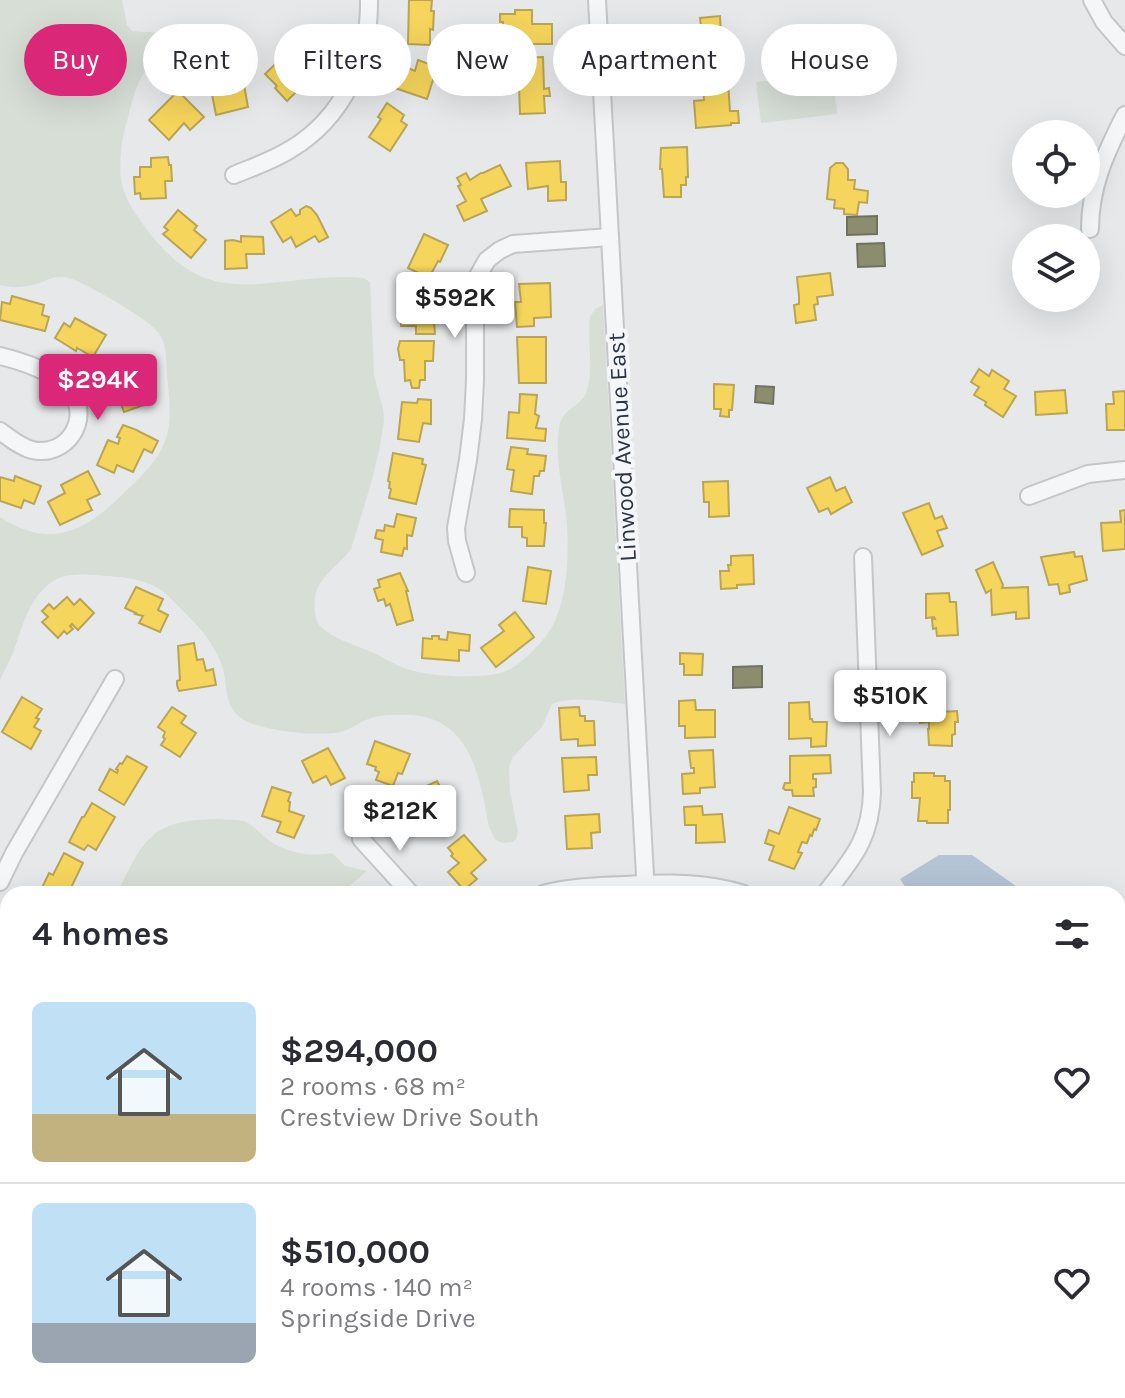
<!DOCTYPE html>
<meta charset="utf-8">
<style>
body{margin:0;font-family:Karla,sans-serif;background:#f7f7f7;color:#2b2b33;height:100vh;display:flex;flex-direction:column;font-size:30px;white-space:nowrap}
*{box-sizing:border-box;margin:0}
p{font-size:26px;color:#7c7c81}
.icon{flex:none;width:44px;height:44px;fill:none;stroke:currentColor;stroke-width:2;stroke-linecap:round;stroke-linejoin:round}
.map{position:relative;flex:1;overflow:hidden}
.side{position:absolute;left:0px;top:886px;width:1126px;height:512px;display:flex;flex-direction:column;background:#fff;border-radius:24px 24px 0 0;box-shadow:0 8px 32px #0002}
.side>*{flex:none}
.guide{position:absolute;left:24px;top:24px;width:1078px;height:72px;display:flex;gap:16px}
.controls{position:absolute;left:1012px;top:120px;display:grid;gap:16px}
.controls a{display:grid;place-items:center;width:88px;height:88px;border-radius:50%;background:#fff;box-shadow:0 8px 32px #0002;font-size:40px}
.price{position:absolute;translate:-50% -68px;padding:0 18px;border-radius:8px;background:#fff;color:#222;font-size:26px;line-height:52px;filter:drop-shadow(0 2px 4px #0008)}
.price::after{content:'';position:absolute;left:50%;top:48px;width:24px;height:18px;margin-left:-12px;background:inherit;clip-path:polygon(0 0,100% 0,50% 100%)}
.price.active{background:#db2777;color:#fff}
ul{padding:0;list-style:none}
li{display:flex;align-items:center;gap:24px;height:200px;padding:0 32px}
li+li{border-top:2px solid #e1e1e2}
li span{display:grid;place-items:center;flex:none;width:224px;height:160px;border-radius:12px;color:#555}
li>.icon{margin-inline-start:auto}
span .icon{width:96px;height:96px;fill:#fffc;stroke-width:1}
li b{font-size:34px}
h2{display:flex;justify-content:space-between;align-items:center;height:96px;padding:0 32px;font-size:34px}
.chip{padding:0 28px;border-radius:36px;background:#fff;box-shadow:0 8px 32px #0002;font-size:28px;line-height:72px}
.chip.active{background:#db2777;color:#fff}
.map>svg:first-child{display:block}
.green{fill:#d6ded6}
.water{fill:#b4c4d5}
.homes{fill:#f6d55c;stroke:#b9a555;stroke-width:2}
.industry{fill:#8c8c6e;stroke:#6f7262;stroke-width:2}
.lines{fill:none;stroke-linecap:round;stroke-linejoin:round}
.minor-casing{stroke:#c4c6c8;stroke-width:20}
.minor{stroke:#f5f6f7;stroke-width:16}
.labels{text-anchor:middle;stroke-width:8;stroke-linejoin:round;paint-order:stroke}
.street-label{font-size:24px;fill:#2b3445;stroke:#f4f6f9}
</style>
<div class="map">
<svg width="1125" height="1398" viewBox="0 0 1125 1398">
<rect width="100%" height="100%" fill="#e6e8ea"/>
<g class="green">
<path d="M0,0H122L127,25L132,31C153,35 228,25 235,53C240,71 215,87 199,84C185,82 183,66 170,63C142,56 134,94 129,113C127,123 123,133 122,143C117,183 122,195 145,227C208,314 262,276 350,277L363,278L370,282L374,375L383,409L384,421L379,451L370,487L351,549C340,565 318,577 315,597C314,606 314,619 320,626C333,639 353,644 369,651C382,656 394,665 407,669C429,677 482,679 504,672C522,665 548,638 555,621C569,590 570,540 565,507C561,481 555,454 559,428C562,407 582,407 587,391C594,368 587,341 590,317L595,309L603,305L625,704C603,702 573,695 552,704L542,727L512,758L509,769L510,792L518,832L516,839L512,842L502,843L495,839L489,827C479,772 469,711 398,715C390,715 382,715 374,717C362,720 352,729 341,732C318,737 267,731 246,721C224,710 228,689 223,669C221,661 217,654 213,647C206,634 196,624 186,614C179,607 172,599 165,593C145,577 119,577 95,575C79,574 62,573 49,584C28,601 22,628 13,653C9,662 4,671 0,680V517C54,552 88,529 128,489C142,476 158,460 165,441C173,421 169,396 167,375C166,362 167,344 159,333C144,316 98,291 77,281C72,279 64,276 59,277C53,277 47,280 42,282C28,287 14,289 0,285Z"/>
<polygon points="833,73 837,114 761,123 756,82"/>
<path d="M218,819C226,820 236,819 244,821C252,824 258,832 265,837C282,852 310,858 332,853L345,866L367,871L340,894H117C144,838 151,820 218,819Z"/>
<polygon points="0,1162 8,1163 8,1390 397,1390 398,1398 0,1398"/>
</g>
<g class="water">
<polygon points="939,855 972,855 1027,894 910,894 900,879"/>
<polygon points="149,1390 321,1390 317,1398 150,1398"/>
</g>
<g class="homes">
<polygon points="409,0 432,0 431,11 434,11 433,30 430,29 430,45 408,44"/>
<polygon points="515,10 532,10 532,24 552,24 552,44 519,44 518,34 503,34 503,22 500,22 500,14 515,14"/>
<polygon points="720,16 722,54 691,56 689,37 702,36 700,18"/>
<polygon points="285,55 305,76 296,84 300,88 287,101 275,88 277,86 265,74"/>
<polygon points="543,57 544,89 549,88 550,96 544,96 545,113 520,114 518,58"/>
<polygon points="418,60 437,67 427,99 395,88 400,71 406,73 408,68 415,71"/>
<polygon points="708,78 716,78 717,83 728,82 730,111 738,111 739,123 731,123 731,125 696,128 694,101 704,100 703,84 708,84"/>
<polygon points="244,85 248,107 216,115 211,89"/>
<polygon points="178,91 204,117 190,130 184,123 169,140 149,120"/>
<polygon points="387,103 404,115 401,121 407,125 390,151 369,137 381,119 378,117"/>
<polygon points="687,147 688,177 686,177 686,185 681,185 681,197 664,197 662,169 660,169 661,148"/>
<polygon points="168,157 169,165 171,165 172,181 165,181 166,198 141,199 140,193 135,194 134,177 140,177 140,167 151,167 151,158"/>
<polygon points="560,161 561,182 566,182 566,200 548,201 548,186 528,189 526,163"/>
<polygon points="836,163 843,163 848,169 848,180 855,180 854,189 868,191 867,203 859,202 857,215 844,214 844,209 834,208 835,200 827,199 830,168"/>
<polygon points="500,165 511,186 481,199 487,211 464,221 457,206 466,201 458,186 461,185 457,178 466,173 470,180 481,173 483,173"/>
<polygon points="306,206 311,208 317,215 328,237 319,242 315,236 296,247 291,237 283,242 271,222 291,209 296,216 300,214 300,210"/>
<polygon points="178,210 197,226 194,230 206,240 191,258 163,234 168,230 164,227"/>
<polygon points="424,234 448,245 440,262 438,261 429,278 408,268"/>
<polygon points="241,236 263,237 264,254 246,254 247,268 225,269 225,241 233,240 241,242"/>
<polygon points="830,273 833,295 817,297 818,304 814,305 816,320 796,323 794,305 799,304 799,296 797,277"/>
<polygon points="550,283 551,317 534,318 534,326 517,327 515,302 521,302 519,284"/>
<polygon points="423,287 424,309 433,309 435,334 416,334 416,326 401,326 400,288"/>
<polygon points="12,296 44,305 42,315 49,317 45,331 0,320 2,302 10,304"/>
<polygon points="75,318 106,335 93,357 77,348 76,351 55,338 64,323 70,327"/>
<polygon points="517,337 546,337 546,383 519,383"/>
<polygon points="400,341 434,341 433,361 425,361 425,380 420,380 419,388 412,388 410,380 405,381 404,360 400,360 398,349"/>
<polygon points="130,357 147,404 124,412 121,404 118,405 112,389 109,390 103,366"/>
<polygon points="979,369 989,376 992,370 1009,381 1004,389 1016,396 1003,417 985,405 986,402 974,395 979,387 971,382"/>
<polygon points="714,384 734,385 732,410 729,410 729,417 720,416 721,409 714,409"/>
<polygon points="1065,390 1067,413 1036,415 1035,392"/>
<polygon points="1125,391 1125,430 1107,430 1106,404 1114,404 1113,392"/>
<polygon points="520,394 537,395 535,414 539,416 536,428 546,429 545,441 507,438 509,412 519,413"/>
<polygon points="418,399 431,400 431,424 423,423 419,442 398,439 402,402 417,403"/>
<polygon points="123,425 137,430 138,431 158,441 152,453 144,449 133,472 117,465 114,473 97,465 108,440 118,444 120,438 117,437"/>
<polygon points="511,447 528,449 527,454 546,456 544,471 540,471 539,476 534,476 532,494 511,491 514,470 507,469"/>
<polygon points="393,453 423,459 422,464 426,465 416,504 389,498 391,489 389,488 390,482 388,481"/>
<polygon points="88,471 100,494 87,500 92,510 60,525 48,502 65,493 61,485"/>
<polygon points="15,476 41,486 34,504 24,500 21,508 0,501 0,477 14,481"/>
<polygon points="830,477 836,491 845,487 852,502 831,514 828,508 819,512 807,488"/>
<polygon points="728,481 729,516 709,517 709,502 704,502 703,482"/>
<polygon points="929,503 935,519 942,516 947,528 937,531 943,546 922,555 903,513"/>
<polygon points="510,509 544,510 544,523 546,523 544,546 527,546 527,538 522,537 522,527 509,527"/>
<polygon points="1125,510 1125,549 1103,551 1101,523 1121,522 1120,511"/>
<polygon points="397,514 416,518 412,536 407,535 407,549 404,548 402,556 381,552 383,540 375,538 377,530 384,531 385,525 394,527"/>
<polygon points="1074,552 1075,557 1082,556 1087,580 1069,585 1070,592 1060,594 1058,584 1049,585 1041,557"/>
<polygon points="753,555 754,584 737,585 737,588 721,589 720,571 729,571 728,565 731,565 731,556"/>
<polygon points="993,562 1003,585 1002,588 1028,587 1029,618 1016,619 1016,612 992,615 991,590 986,593 976,570"/>
<polygon points="528,567 551,571 546,604 523,601"/>
<polygon points="400,573 408,591 406,591 413,620 397,625 390,604 386,606 384,599 378,601 374,589 380,587 378,580"/>
<polygon points="136,587 163,599 158,610 168,615 160,632 139,623 143,616 135,614 136,613 125,608"/>
<polygon points="949,593 950,602 956,602 958,635 937,636 936,628 933,629 932,619 935,619 934,617 926,618 926,594"/>
<polygon points="67,597 74,605 80,599 94,613 78,630 72,624 70,626 73,629 67,634 64,631 58,638 42,622 48,617 42,611 49,604 54,609"/>
<polygon points="515,612 534,637 496,667 481,648 504,631 499,625"/>
<polygon points="448,632 470,635 469,651 459,650 459,661 422,658 423,638 432,639 432,636 439,636 439,639 447,640"/>
<polygon points="194,643 197,660 203,659 206,671 213,669 216,685 179,691 177,685 177,681 180,680 178,646"/>
<polygon points="680,653 703,654 702,675 684,675 684,664 680,664"/>
<polygon points="22,697 42,709 36,718 39,719 34,727 41,731 31,749 2,732"/>
<polygon points="940,698 940,712 957,711 958,722 955,722 955,734 952,735 952,746 929,745 928,729 929,729 929,722 920,723 920,699"/>
<polygon points="695,700 696,710 715,710 715,737 685,738 685,726 679,726 679,701"/>
<polygon points="809,702 810,719 812,719 813,722 827,722 826,746 811,747 811,738 789,739 789,703"/>
<polygon points="172,707 186,716 181,723 196,733 180,757 161,745 165,739 163,737 165,732 158,727"/>
<polygon points="579,707 580,716 585,716 585,721 594,721 595,745 578,746 578,739 561,740 559,708"/>
<polygon points="375,741 410,754 402,774 398,773 393,786 376,780 379,772 375,770 376,767 367,764"/>
<polygon points="328,748 345,778 331,785 326,776 313,783 302,761"/>
<polygon points="713,750 715,787 700,788 700,793 683,794 682,774 694,773 694,768 691,768 689,751"/>
<polygon points="830,755 831,773 813,774 813,779 816,779 816,787 813,788 814,796 793,796 792,790 785,790 783,788 785,783 790,783 790,756"/>
<polygon points="127,756 147,767 124,805 99,790 110,769 117,773 118,770 116,769 120,763 122,764"/>
<polygon points="596,757 597,775 588,775 589,790 564,792 562,758"/>
<polygon points="914,773 934,773 934,776 945,776 945,781 950,781 950,810 948,810 948,823 927,823 927,821 918,821 920,798 912,798 912,782 914,782"/>
<polygon points="437,781 454,814 437,823 438,825 425,832 415,813 424,808 422,802 423,801 418,790"/>
<polygon points="272,787 291,793 288,801 290,802 289,811 304,816 294,838 277,832 281,822 262,816"/>
<polygon points="92,803 115,817 96,850 88,845 84,850 69,842 82,817 84,817"/>
<polygon points="702,806 703,815 722,814 725,842 696,843 696,825 685,825 684,807"/>
<polygon points="789,807 820,819 816,830 814,829 812,836 810,835 807,843 802,842 798,852 802,853 794,869 769,860 774,846 765,843 769,830 779,834"/>
<polygon points="599,814 600,832 591,833 592,848 567,849 565,816"/>
<polygon points="464,835 486,860 471,873 477,879 464,890 448,872 459,863 451,856 453,854 448,848"/>
<polygon points="64,853 83,863 68,894 60,891 58,894 39,894 49,873 53,875"/>
<polygon points="864,1390 919,1390 919,1397 895,1398 894,1394 887,1394 888,1398 865,1398"/>
<polygon points="934,1390 979,1390 976,1398 937,1398 939,1394 933,1393"/>
</g>
<g class="industry">
<polygon points="877,216 877,234 847,235 847,217"/>
<polygon points="884,243 885,266 858,267 857,244"/>
<polygon points="756,386 774,387 773,404 755,402"/>
<polygon points="762,666 762,687 733,688 733,667"/>
</g>
<g class="lines">
<defs>
<g id="minor">
<polyline points="597,0 646,894"/>
<polyline points="1092,0 1104,22 1125,46"/>
<path d="M234,175C253,167 274,160 291,149C343,118 370,59 369,0"/>
<path d="M1090,229C1090,186 1106,152 1125,115"/>
<path d="M0,356C21,361 58,373 71,391C92,420 66,458 32,450C20,447 10,438 0,431"/>
<polyline points="1029,496 1088,474 1125,470"/>
<polyline points="466,573 457,541 456,528 468,460 473,419 475,380 475,286 478,276 487,260 500,250 513,244 610,237"/>
<polyline points="361,839 411,894"/>
<polyline points="0,882 14,853 115,679"/>
<path d="M543,894C570,887 597,886 625,885C665,883 705,881 744,894"/>
<path d="M825,894C852,859 871,839 872,792L863,557"/>
<polyline points="0,1037 8,1082"/>
<polyline points="1118,1271 1125,1273"/>
<polyline points="673,1390 674,1398"/>
<polyline points="502,1398 503,1390"/>
<polyline points="1122,1398 1125,1381"/>
</g>
</defs>
<use href="#minor" class="minor-casing"/>
<use href="#minor" class="minor"/>
</g>
<g class="labels">
<g class="street-label">
<text transform="translate(622 447) rotate(-93)" y="8">Linwood Avenue East</text>
</g>
</g>
</svg>
<div class="controls">
<a><svg class="icon" aria-label="locate" viewBox="0 0 24 24"><circle cx="12" cy="12" r="6"/><path d="M12 2v4M12 18v4M2 12h4M18 12h4"/></svg></a>
<a><svg class="icon" aria-label="layers" viewBox="0 0 24 24"><path d="M12 4l9 5-9 5-9-5zM3 14l9 5 9-5"/></svg></a>
</div>
<b class="price" style="left:455px;top:340px">$592K</b>
<b class="price active" style="left:98px;top:422px">$294K</b>
<b class="price" style="left:890px;top:738px">$510K</b>
<b class="price" style="left:400px;top:853px">$212K</b>
<div class="guide">
<a class="chip active">Buy</a>
<a class="chip">Rent</a>
<a class="chip">Filters</a>
<a class="chip">New</a>
<a class="chip">Apartment</a>
<a class="chip">House</a>
</div>
<section class="side">
<h2>4 homes<svg class="icon" aria-label="filters" viewBox="0 0 24 24"><path d="M4 7h16M4 17h16"/><circle cx="9" cy="7" r="2"/><circle cx="15" cy="17" r="2"/></svg></h2>
<ul>
<li><span style="background:linear-gradient(#bfe0f5 70%,#c2b280 0)"><svg class="icon" aria-label="home" viewBox="0 0 24 24"><path d="M3 11l9-7 9 7M6 9v11h12V9"/></svg></span><div><b>$294,000</b><p>2 rooms · 68 m²</p><p>Crestview Drive South</p></div><svg class="icon" aria-label="heart" viewBox="0 0 24 24"><path d="M12 20l-8-8c-3-5 5-10 8-4 3-6 11-1 8 4z"/></svg></li>
<li><span style="background:linear-gradient(#bfe0f5 75%,#9aa5b1 0)"><svg class="icon" aria-label="home" viewBox="0 0 24 24"><path d="M3 11l9-7 9 7M6 9v11h12V9"/></svg></span><div><b>$510,000</b><p>4 rooms · 140 m²</p><p>Springside Drive</p></div><svg class="icon" aria-label="heart" viewBox="0 0 24 24"><path d="M12 20l-8-8c-3-5 5-10 8-4 3-6 11-1 8 4z"/></svg></li>
</ul>
</section>
</div>
